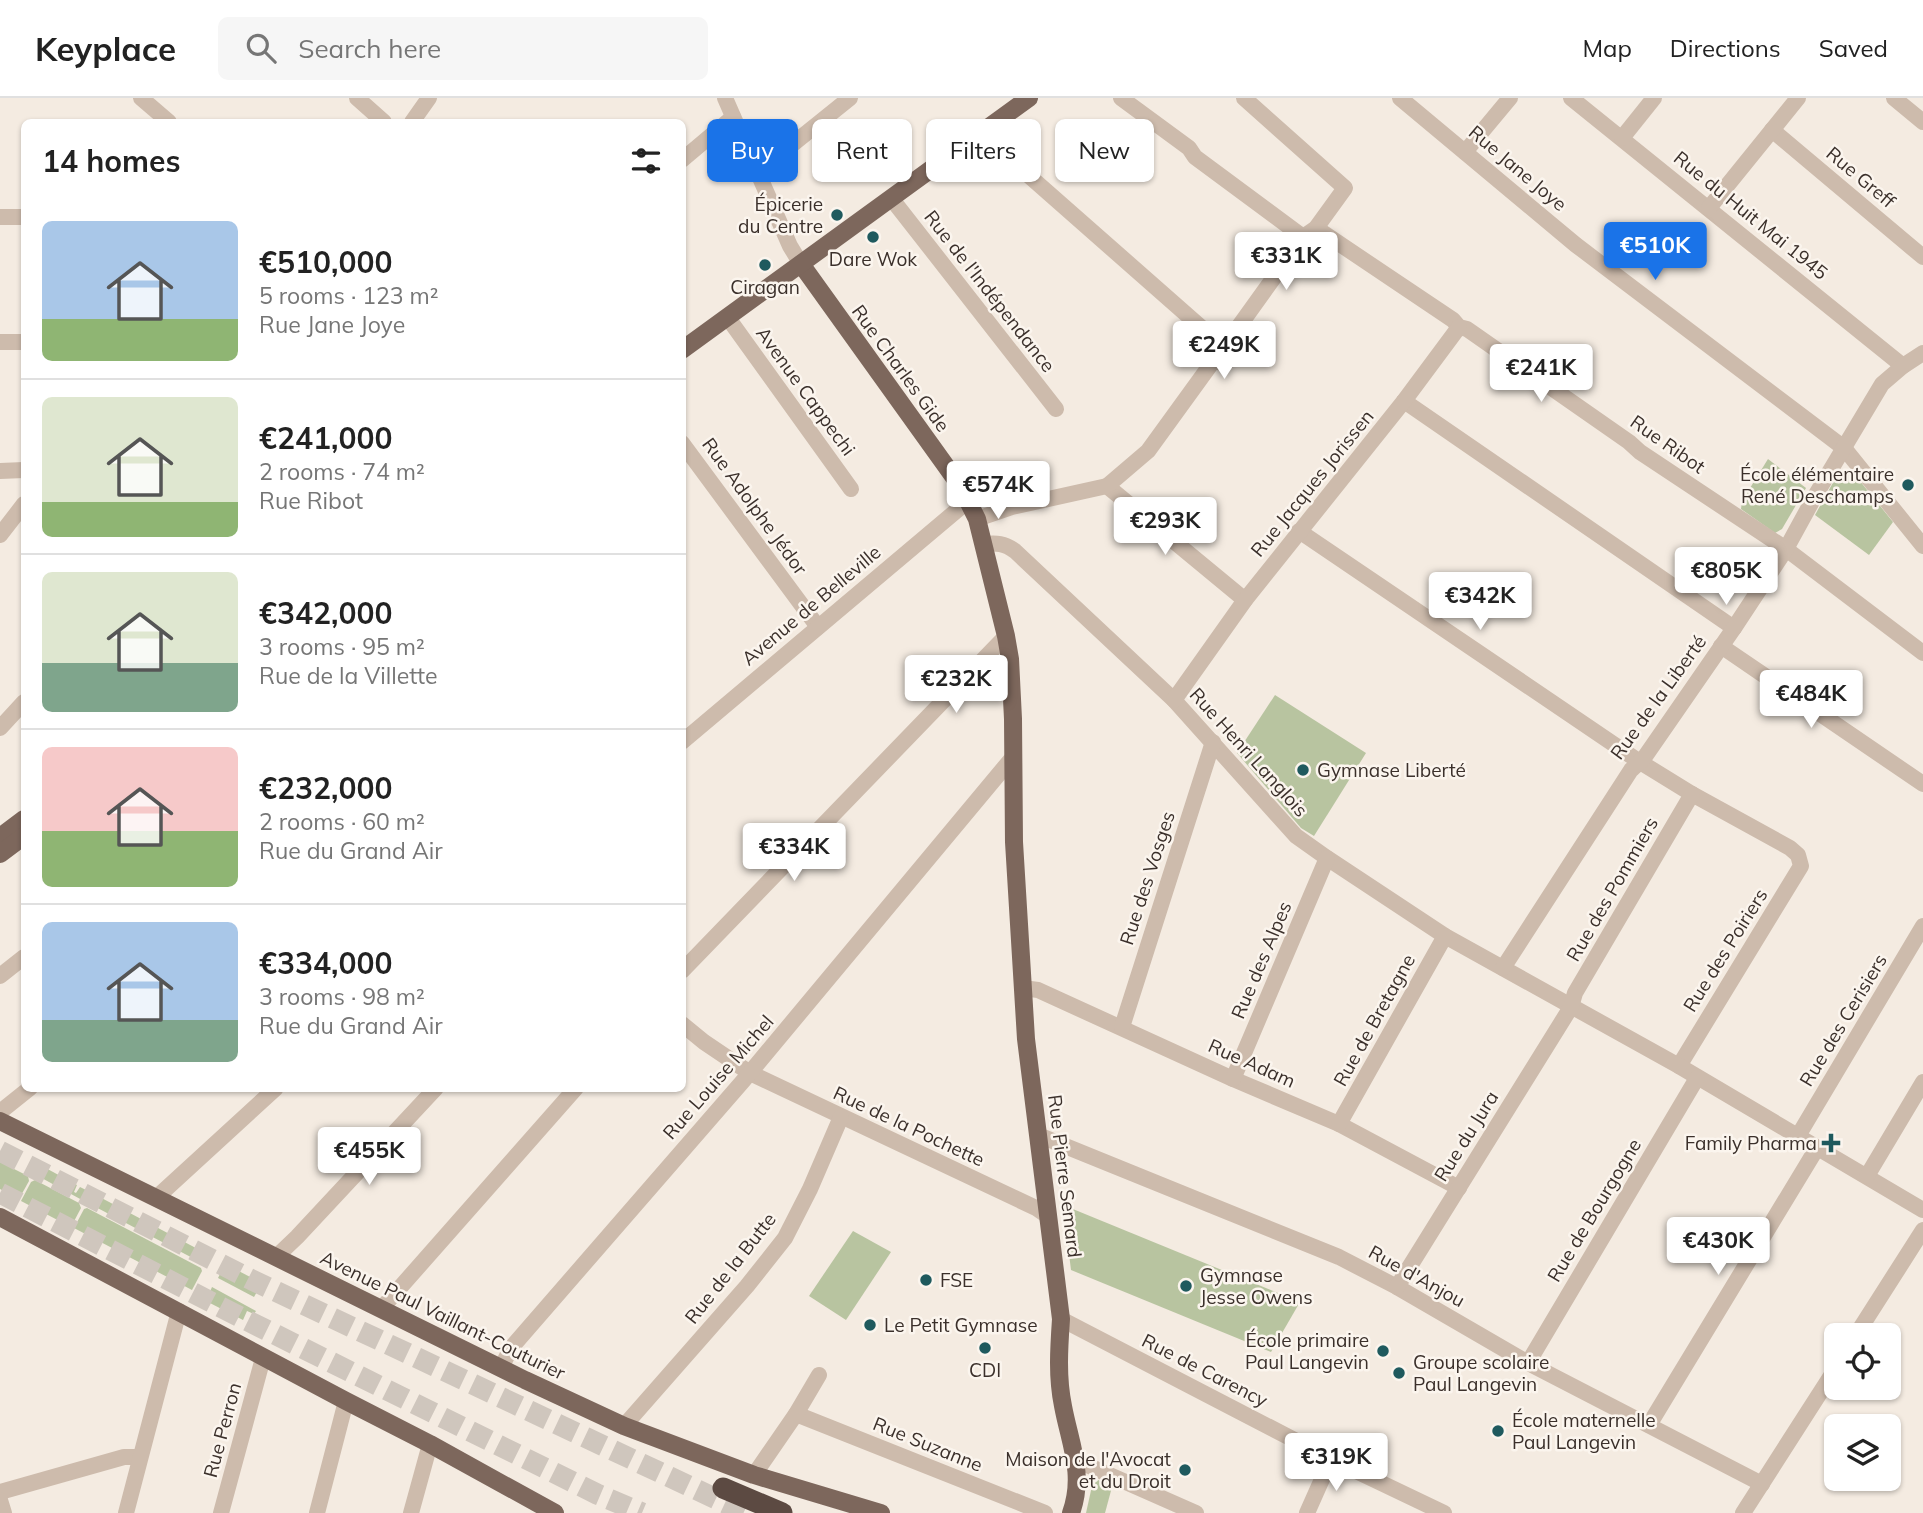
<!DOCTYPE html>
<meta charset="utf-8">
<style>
body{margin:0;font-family:Mulish,sans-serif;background:#f6f6f6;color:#222;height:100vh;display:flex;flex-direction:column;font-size:26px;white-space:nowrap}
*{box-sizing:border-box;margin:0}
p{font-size:23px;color:#767676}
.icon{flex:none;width:38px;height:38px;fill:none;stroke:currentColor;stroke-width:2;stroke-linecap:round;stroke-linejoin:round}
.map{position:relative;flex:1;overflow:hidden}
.side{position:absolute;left:21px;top:21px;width:665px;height:973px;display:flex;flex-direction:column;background:#fff;border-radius:10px;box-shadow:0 2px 5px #0004}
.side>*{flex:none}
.hud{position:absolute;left:707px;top:21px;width:665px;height:63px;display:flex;gap:14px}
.buttons{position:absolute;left:1824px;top:1225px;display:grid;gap:14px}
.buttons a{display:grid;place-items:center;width:77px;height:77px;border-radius:10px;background:#fff;box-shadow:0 2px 5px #0004;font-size:35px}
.price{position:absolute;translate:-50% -60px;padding:0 16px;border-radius:7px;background:#fff;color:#222;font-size:23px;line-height:46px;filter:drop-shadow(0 2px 4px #0008)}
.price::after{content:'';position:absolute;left:50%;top:42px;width:21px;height:16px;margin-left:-10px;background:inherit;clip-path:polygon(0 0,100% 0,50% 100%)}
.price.current{background:#1a73e8;color:#fff}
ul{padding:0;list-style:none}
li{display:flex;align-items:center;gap:21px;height:175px;padding:0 21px}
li+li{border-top:2px solid #e0e0e0}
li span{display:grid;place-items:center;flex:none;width:196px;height:140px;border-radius:10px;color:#555}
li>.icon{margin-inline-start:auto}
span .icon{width:84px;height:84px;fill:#fffc;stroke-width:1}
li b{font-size:30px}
h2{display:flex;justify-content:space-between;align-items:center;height:84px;padding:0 21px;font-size:30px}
.chip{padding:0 24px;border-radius:10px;background:#fff;box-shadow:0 2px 5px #0004;font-size:24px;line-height:63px}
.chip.current{background:#1a73e8;color:#fff}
header{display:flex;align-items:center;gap:42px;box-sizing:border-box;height:98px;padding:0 35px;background:#fff;border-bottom:2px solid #e0e0e0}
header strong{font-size:33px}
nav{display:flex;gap:38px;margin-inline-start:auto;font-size:24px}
.search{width:490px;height:63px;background:#f6f6f6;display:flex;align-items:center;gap:18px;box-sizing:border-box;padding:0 24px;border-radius:10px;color:#767676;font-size:26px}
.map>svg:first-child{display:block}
.green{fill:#b8c4a0}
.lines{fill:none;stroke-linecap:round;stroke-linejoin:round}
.highway-tunnel{stroke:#cfc6bd;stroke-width:21;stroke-dasharray:21 10;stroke-linecap:butt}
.minor{stroke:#cdbbac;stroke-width:16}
.major{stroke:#7d675c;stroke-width:18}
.highway{stroke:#5c4a42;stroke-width:21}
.poi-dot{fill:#1f5a5e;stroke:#fbf5ee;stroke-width:2.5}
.labels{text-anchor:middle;stroke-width:5;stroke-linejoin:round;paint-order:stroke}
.street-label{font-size:19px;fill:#3b302b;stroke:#fbf5ee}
.poi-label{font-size:19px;fill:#3b302b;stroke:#fbf5ee;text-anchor:start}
</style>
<header>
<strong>Keyplace</strong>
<div class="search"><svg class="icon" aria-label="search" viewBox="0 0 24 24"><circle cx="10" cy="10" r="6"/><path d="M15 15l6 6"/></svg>Search here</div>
<nav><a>Map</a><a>Directions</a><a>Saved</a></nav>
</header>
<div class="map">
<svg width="1923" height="1415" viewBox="0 0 1923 1415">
<rect width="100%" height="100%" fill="#f4ebe1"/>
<g class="green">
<polygon points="1768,361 1806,390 1782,431 1775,435 1741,411 1742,403"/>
<polygon points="1840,372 1851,372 1893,424 1869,457 1815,417"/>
<polygon points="1275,597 1366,655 1314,738 1301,730 1237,655"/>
<polygon points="0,1064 28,1078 29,1083 19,1101 0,1091"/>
<polygon points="42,1068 77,1087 74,1094 76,1095 80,1089 88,1093 89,1095 86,1101 82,1102 38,1078 37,1075"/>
<polygon points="35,1082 79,1105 81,1110 71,1129 21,1103 31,1084"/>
<polygon points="94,1096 209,1157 206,1165 204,1166 145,1135 148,1128 145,1127 141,1133 90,1106 89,1103 92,1097"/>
<polygon points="1063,1107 1300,1204 1271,1254 1071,1172"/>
<polygon points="87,1110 201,1170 202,1173 192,1192 74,1130 84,1111"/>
<polygon points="853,1133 891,1154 846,1222 809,1198"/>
<polygon points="225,1166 262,1185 254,1199 218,1180"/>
<polygon points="212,1189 256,1213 254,1216 247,1213 243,1222 206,1203"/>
<polygon points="1098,1382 1112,1389 1105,1415 1086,1415 1092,1388"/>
</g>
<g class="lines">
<g class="highway-tunnel">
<polyline points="0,1053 252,1182 746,1415"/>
<polyline points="0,1095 242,1220 597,1396 642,1415"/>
</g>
<g class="minor">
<polyline points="141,0 169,24"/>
<polyline points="357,0 384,24"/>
<polyline points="725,0 790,148 801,166"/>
<polyline points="1121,0 1189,50 1195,59 1303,139"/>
<polyline points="1400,0 1576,147 1844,350 1923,448"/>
<polyline points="1571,0 1903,268"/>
<polyline points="1894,0 1923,24"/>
<polyline points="412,24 429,0"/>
<path d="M986,32L994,47L1203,231L1208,241L1209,256L1217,264C1227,265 1231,262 1237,255L1235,234L1237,231L1303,139L1316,130L1345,90L1244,0"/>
<polyline points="1772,32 1923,159"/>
<polyline points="1622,40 1654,0"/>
<polyline points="1465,54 1510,0"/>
<polyline points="682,62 733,19"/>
<polyline points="758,74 850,0"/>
<polyline points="891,100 1056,311"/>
<polyline points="1709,110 1798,0"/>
<polyline points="0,119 24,119"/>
<polyline points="1316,130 1453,222 1459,229 1467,231 1629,344 1640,354 1786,451 1923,555"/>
<polyline points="728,220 851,391"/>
<polyline points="0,244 24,244"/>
<polyline points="1404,303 1734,530"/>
<polyline points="682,345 818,529"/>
<polyline points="0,373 24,372"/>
<polyline points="1107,388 1245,502"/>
<polyline points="977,421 1012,409 1107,388 1148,353 1214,262"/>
<polyline points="1299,433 1640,664 1692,696 1790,750 1798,757 1801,768 1679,968"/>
<polyline points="0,437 24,406"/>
<path d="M984,446C997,445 1004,445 1015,453L1174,602L1296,738L1327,760L1445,838L1679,968L1923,1112"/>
<polyline points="1721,548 1923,686"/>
<polyline points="1174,602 1245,502 1404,303 1459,229"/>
<polyline points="0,630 24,604"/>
<polyline points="682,644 968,403"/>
<polyline points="1503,870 1631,672 1644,660 1734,530 1786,451 1815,398 1882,286 1903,268 1923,255"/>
<polyline points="682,873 1006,538"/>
<polyline points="0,878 24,859"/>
<polyline points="1023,890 1038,892 1233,981 1339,1026 1459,1090"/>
<polyline points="682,926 704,944 750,975 1036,1110 1049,1119"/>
<polyline points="1122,929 1213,644"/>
<polyline points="1233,981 1327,760"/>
<polyline points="0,1014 30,990"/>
<polyline points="1339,1026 1445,838"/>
<polyline points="1038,1037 1339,1159 1397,1189 1528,1265 1762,1386"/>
<polyline points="1798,1038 1923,828"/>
<polyline points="1867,1078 1923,984"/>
<polyline points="156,1100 276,990"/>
<polyline points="276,1159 297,1139 436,990"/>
<polyline points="1397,1189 1571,909 1575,895 1692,696"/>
<polyline points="382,1210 576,990"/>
<polyline points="1061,1221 1331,1361 1444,1415"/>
<polyline points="1856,1237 1923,1132"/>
<polyline points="1528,1265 1697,980"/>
<polyline points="501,1270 511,1250 743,983 1013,659"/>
<polyline points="796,1316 1045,1415"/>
<polyline points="1649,1327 1817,1050"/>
<polyline points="624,1328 747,1188 785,1140 810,1091 841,1019"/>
<polyline points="1077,1365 1087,1367 1196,1415"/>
<polyline points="754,1377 796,1316 819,1277"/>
<polyline points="0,1394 124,1359 140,1359"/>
<polyline points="0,1402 4,1415"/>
<polyline points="126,1415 179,1213"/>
<polyline points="221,1415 263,1260"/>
<polyline points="317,1415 346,1303"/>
<polyline points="411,1415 430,1346"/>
<polyline points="1307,1415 1331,1361"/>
<polyline points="1743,1415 1836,1270"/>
</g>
<g class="major">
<path d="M801,166L961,389L977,421L1006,538L1010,561L1013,621L1014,744L1026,941L1061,1221C1059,1250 1057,1279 1063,1308C1070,1346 1085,1376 1071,1415"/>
<polyline points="682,252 1029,0"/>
<polyline points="0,739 24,721"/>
<polyline points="0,756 24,738"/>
<polyline points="0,1023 525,1282 624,1328 754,1377 881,1415"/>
<polyline points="0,1119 346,1303 430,1346 555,1415"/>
</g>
<polyline class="highway" points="723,1390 782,1415"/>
</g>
<g class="poi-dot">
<circle cx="837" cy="117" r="7"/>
<circle cx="873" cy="139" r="7"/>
<circle cx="765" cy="167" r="7"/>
<circle cx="1908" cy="387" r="7"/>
<circle cx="1303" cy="672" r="7"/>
<path d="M1827.5 1034.5h7v7h7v7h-7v7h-7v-7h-7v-7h7z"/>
<circle cx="926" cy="1182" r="7"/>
<circle cx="1186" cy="1188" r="7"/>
<circle cx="870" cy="1227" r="7"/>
<circle cx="985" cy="1250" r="7"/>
<circle cx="1383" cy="1253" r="7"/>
<circle cx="1399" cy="1275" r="7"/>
<circle cx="1498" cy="1333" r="7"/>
<circle cx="1185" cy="1372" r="7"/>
</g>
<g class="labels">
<g class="street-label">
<text transform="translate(1518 70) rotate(40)" y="7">Rue Jane Joye</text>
<text transform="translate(1861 79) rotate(40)" y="7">Rue Greff</text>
<text transform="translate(1751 117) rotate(39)" y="7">Rue du Huit Mai 1945</text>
<text transform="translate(990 193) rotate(52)" y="7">Rue de l'Indépendance</text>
<text transform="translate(901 270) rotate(54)" y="7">Rue Charles Gide</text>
<text transform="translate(806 293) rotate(54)" y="7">Avenue Cappechi</text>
<text transform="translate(1668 346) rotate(35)" y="7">Rue Ribot</text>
<text transform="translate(1312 385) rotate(-51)" y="7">Rue Jacques Jorissen</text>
<text transform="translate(755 408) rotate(54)" y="7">Rue Adolphe Jédor</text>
<text transform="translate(811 507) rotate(-40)" y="7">Avenue de Belleville</text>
<text transform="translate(1658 599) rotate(-54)" y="7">Rue de la Liberté</text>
<text transform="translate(1249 654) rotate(48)" y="7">Rue Henri Langlois</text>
<text transform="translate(1147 780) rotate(-72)" y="7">Rue des Vosges</text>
<text transform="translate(1612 791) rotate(-60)" y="7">Rue des Pommiers</text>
<text transform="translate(1725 852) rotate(-58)" y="7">Rue des Poiriers</text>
<text transform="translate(1261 862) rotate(-67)" y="7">Rue des Alpes</text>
<text transform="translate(1374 922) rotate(-61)" y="7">Rue de Bretagne</text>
<text transform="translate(1843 922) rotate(-59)" y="7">Rue des Cerisiers</text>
<text transform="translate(1252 965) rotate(24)" y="7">Rue Adam</text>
<text transform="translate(718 979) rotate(-49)" y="7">Rue Louise Michel</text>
<text transform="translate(909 1028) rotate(25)" y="7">Rue de la Pochette</text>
<text transform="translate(1466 1038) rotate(-58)" y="7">Rue du Jura</text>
<text transform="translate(1065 1078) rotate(83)" y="7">Rue Pierre Semard</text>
<text transform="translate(1594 1112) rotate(-59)" y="7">Rue de Bourgogne</text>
<text transform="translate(730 1170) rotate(-52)" y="7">Rue de la Butte</text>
<text transform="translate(1417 1178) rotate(29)" y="7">Rue d'Anjou</text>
<text transform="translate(443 1217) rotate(26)" y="7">Avenue Paul Vaillant-Couturier</text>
<text transform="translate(1205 1272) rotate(27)" y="7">Rue de Carency</text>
<text transform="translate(222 1332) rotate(-75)" y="7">Rue Perron</text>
<text transform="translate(928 1346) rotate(22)" y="7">Rue Suzanne</text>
</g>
<g class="poi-label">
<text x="823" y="113" text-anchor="end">Épicerie<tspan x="823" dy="22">du Centre</tspan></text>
<text x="873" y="168" text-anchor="middle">Dare Wok</text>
<text x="765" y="196" text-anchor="middle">Ciragan</text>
<text x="1894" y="383" text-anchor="end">École élémentaire<tspan x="1894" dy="22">René Deschamps</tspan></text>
<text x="1317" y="679">Gymnase Liberté</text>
<text x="1817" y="1052" text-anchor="end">Family Pharma</text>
<text x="1200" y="1184">Gymnase<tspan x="1200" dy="22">Jesse Owens</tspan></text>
<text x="940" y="1189">FSE</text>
<text x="884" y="1234">Le Petit Gymnase</text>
<text x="1369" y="1249" text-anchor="end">École primaire<tspan x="1369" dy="22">Paul Langevin</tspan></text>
<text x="1413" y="1271">Groupe scolaire<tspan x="1413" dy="22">Paul Langevin</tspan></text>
<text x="985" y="1279" text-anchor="middle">CDI</text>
<text x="1512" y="1329">École maternelle<tspan x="1512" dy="22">Paul Langevin</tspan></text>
<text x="1171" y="1368" text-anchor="end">Maison de l'Avocat<tspan x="1171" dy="22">et du Droit</tspan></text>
</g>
</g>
</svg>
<div class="buttons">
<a><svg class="icon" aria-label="locate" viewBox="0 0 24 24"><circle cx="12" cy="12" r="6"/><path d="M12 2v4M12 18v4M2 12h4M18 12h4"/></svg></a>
<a><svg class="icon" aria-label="layers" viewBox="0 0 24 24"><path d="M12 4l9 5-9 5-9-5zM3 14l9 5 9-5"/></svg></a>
</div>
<b class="price current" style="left:1655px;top:184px">€510K</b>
<b class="price" style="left:1286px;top:194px">€331K</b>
<b class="price" style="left:1224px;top:283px">€249K</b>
<b class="price" style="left:1541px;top:306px">€241K</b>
<b class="price" style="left:998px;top:423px">€574K</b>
<b class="price" style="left:1165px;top:459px">€293K</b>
<b class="price" style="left:1726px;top:509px">€805K</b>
<b class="price" style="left:1480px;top:534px">€342K</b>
<b class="price" style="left:956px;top:617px">€232K</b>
<b class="price" style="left:1811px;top:632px">€484K</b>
<b class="price" style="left:794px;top:785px">€334K</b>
<b class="price" style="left:369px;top:1089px">€455K</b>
<b class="price" style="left:1718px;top:1179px">€430K</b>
<b class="price" style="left:1336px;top:1395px">€319K</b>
<div class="hud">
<a class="chip current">Buy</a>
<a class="chip">Rent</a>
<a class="chip">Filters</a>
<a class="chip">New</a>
</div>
<section class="side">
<h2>14 homes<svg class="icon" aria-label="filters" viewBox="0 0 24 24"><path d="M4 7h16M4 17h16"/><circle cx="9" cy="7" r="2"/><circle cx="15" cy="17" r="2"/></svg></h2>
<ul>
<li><span style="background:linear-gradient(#a9c7e8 70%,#8fb573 0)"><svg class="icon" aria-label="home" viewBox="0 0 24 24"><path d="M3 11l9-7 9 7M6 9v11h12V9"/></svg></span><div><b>€510,000</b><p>5 rooms · 123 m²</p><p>Rue Jane Joye</p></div></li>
<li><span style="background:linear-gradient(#dfe7d0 75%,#8fb573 0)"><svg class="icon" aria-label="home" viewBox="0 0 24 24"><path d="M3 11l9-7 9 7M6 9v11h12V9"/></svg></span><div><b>€241,000</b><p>2 rooms · 74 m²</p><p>Rue Ribot</p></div></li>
<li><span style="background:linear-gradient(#dfe7d0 65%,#7fa58c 0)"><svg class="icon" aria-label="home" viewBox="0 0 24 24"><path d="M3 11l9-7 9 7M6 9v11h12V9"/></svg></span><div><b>€342,000</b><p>3 rooms · 95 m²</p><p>Rue de la Villette</p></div></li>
<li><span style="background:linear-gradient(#f6c9c9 60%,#8fb573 0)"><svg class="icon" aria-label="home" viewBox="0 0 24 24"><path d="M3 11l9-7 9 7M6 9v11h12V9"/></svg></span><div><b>€232,000</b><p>2 rooms · 60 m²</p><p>Rue du Grand Air</p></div></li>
<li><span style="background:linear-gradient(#a9c7e8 70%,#7fa58c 0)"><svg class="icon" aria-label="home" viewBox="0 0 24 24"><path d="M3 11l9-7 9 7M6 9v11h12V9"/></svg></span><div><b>€334,000</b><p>3 rooms · 98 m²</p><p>Rue du Grand Air</p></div></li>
</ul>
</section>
</div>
